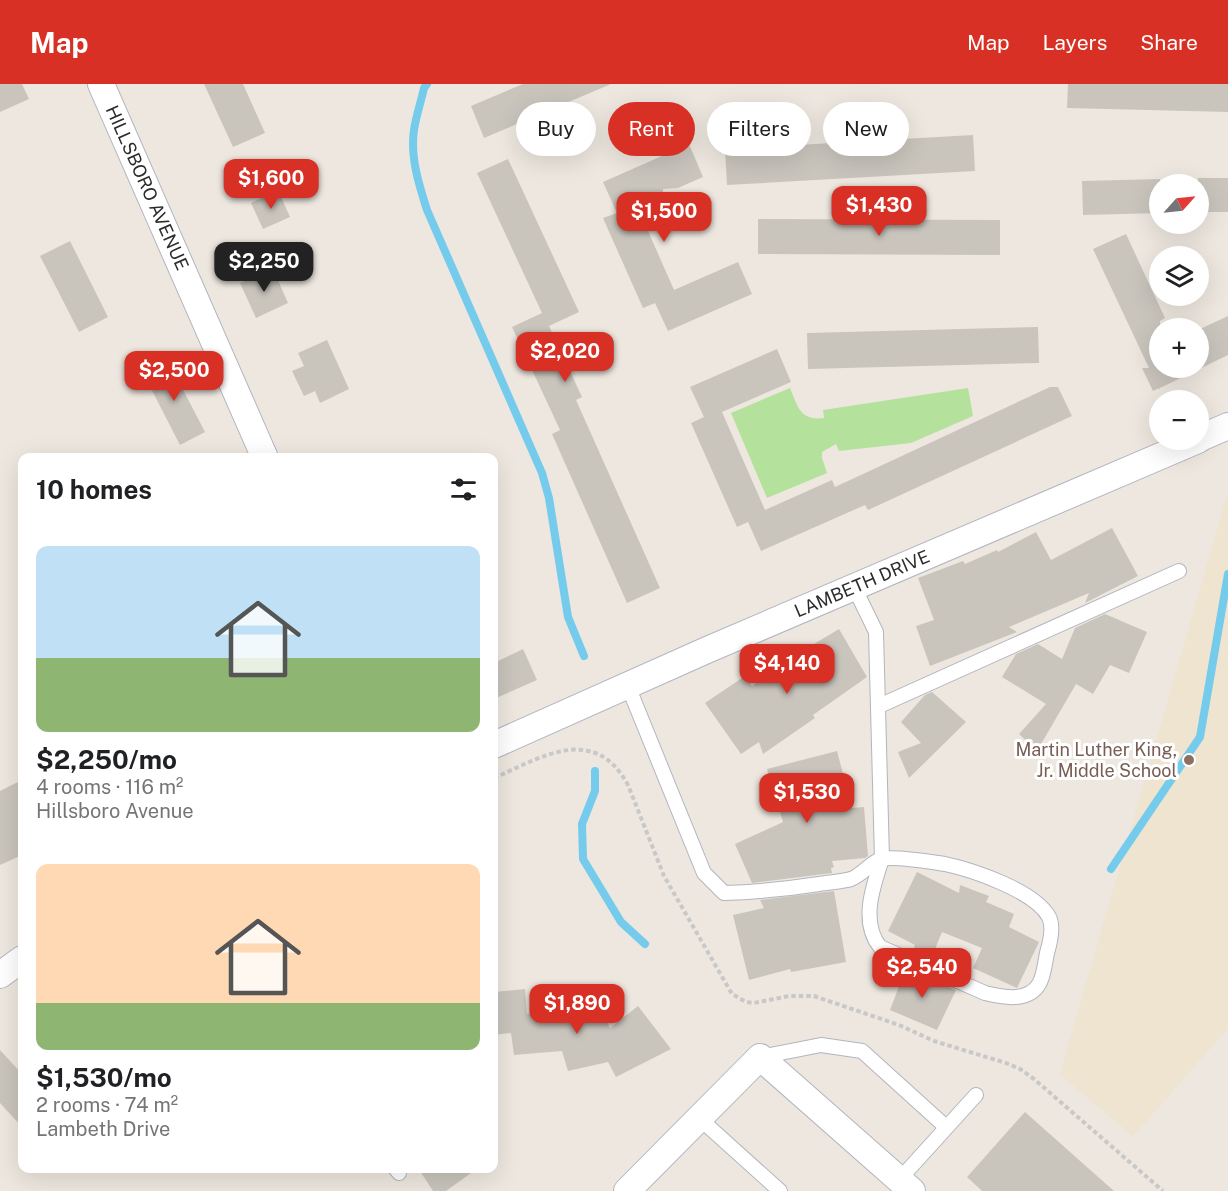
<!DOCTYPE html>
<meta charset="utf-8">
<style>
body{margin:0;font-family:"Public Sans",sans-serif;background:#f2f2f2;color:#202124;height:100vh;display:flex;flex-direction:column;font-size:22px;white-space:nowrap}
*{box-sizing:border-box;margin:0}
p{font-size:20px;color:#757577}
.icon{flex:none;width:33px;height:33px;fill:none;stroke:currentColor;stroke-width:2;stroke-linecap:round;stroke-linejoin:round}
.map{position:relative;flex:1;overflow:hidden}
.sheet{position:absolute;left:18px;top:369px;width:480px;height:720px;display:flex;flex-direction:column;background:#fff;border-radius:12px;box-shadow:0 6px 24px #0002}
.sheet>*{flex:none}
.banner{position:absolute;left:516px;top:18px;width:570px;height:54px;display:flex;gap:12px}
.needle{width:39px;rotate:63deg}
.controls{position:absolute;left:1149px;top:90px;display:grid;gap:12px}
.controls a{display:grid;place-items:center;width:60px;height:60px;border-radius:50%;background:#fff;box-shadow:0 6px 24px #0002;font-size:30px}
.price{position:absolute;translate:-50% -51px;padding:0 14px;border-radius:12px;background:#d93025;color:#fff;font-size:20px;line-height:39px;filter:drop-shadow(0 2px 3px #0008)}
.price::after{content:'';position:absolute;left:50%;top:36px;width:18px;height:14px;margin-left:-9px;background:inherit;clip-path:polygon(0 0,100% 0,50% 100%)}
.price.current{background:#222;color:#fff}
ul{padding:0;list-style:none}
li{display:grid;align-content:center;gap:12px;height:318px;padding:0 18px}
li span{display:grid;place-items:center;height:186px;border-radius:12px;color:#555}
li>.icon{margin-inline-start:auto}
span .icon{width:108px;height:108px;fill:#fffc;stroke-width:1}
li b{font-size:26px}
h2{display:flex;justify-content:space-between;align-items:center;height:72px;padding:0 18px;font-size:26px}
.tag{padding:0 21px;border-radius:27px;background:#fff;box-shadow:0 6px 24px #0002;font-size:21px;line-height:54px}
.tag.current{background:#d93025;color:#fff}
header{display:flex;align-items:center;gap:36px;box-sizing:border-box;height:84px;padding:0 30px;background:#d93025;color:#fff}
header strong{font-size:28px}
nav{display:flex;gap:33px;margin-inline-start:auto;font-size:21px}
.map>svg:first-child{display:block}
.education{fill:#eee4cf}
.green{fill:#b4e29d}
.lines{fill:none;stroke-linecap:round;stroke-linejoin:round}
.stream{stroke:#75cbec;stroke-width:8}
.building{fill:#c9c5bd}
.service-casing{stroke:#b2b5bf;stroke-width:16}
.minor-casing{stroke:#b2b5bf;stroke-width:28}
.path{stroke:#c8c8c8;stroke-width:4;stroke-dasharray:4.5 3;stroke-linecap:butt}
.service{stroke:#fff;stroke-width:14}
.minor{stroke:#fff;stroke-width:26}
.education-dot{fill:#8d6e63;stroke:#fff;stroke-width:2}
.labels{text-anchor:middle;stroke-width:6;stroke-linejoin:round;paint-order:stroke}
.street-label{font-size:18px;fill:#2c2c2c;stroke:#fff}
.education-label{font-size:18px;fill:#785e54;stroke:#fff;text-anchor:end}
</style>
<header>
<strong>Map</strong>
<nav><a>Map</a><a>Layers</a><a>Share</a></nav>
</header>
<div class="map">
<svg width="1228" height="1107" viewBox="0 0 1228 1107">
<rect width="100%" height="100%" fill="#ede7df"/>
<polygon class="education" points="1228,408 1228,944 1133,1052 1060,990"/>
<path class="green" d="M790,304C798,323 800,337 824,334L823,326L968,304L973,332L911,359L839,367L836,360L822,368V374L827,389L767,414L731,329Z"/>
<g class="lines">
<g class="stream">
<path d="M427,0L424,4C421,18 416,32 414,46C410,73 419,101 427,126L542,389L549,414L568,533L584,572"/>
<polyline points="595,687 595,707 582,740 583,775 621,838 645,860"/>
<polyline points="1111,785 1200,653 1228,490"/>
</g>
</g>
<g class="building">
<polygon points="0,0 22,0 29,15 0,28"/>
<polygon points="204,0 243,0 265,49 233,63"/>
<polygon points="523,0 611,0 484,54 471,22"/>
<polygon points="1068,0 1228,0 1228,28 1067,24"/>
<polygon points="973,51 975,87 727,101 725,65"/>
<polygon points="689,60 703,93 678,104 663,105 663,111 637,122 674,206 738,178 752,210 668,247 655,219 643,224 603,134 617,129 603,98"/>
<polygon points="508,75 579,228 549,242 582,313 576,316 660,504 627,519 552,350 560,346 512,243 542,229 477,89"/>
<rect x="1198" y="94" width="30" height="34"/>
<polygon points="1160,95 1160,129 1083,131 1082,97"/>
<polygon points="278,106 290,133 263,145 251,119"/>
<polygon points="758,135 1000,136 1000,171 758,170"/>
<polygon points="1126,150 1165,234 1160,237 1160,284 1198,284 1198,246 1228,232 1228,271 1160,304 1160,306 1159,304 1153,307 1142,284 1149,284 1093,165"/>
<polygon points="70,157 108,233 79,248 40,172"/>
<polygon points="273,185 288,219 256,234 240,199"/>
<polygon points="1038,243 1039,279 808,285 807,249"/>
<polygon points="327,256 349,305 320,319 315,307 304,312 292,287 304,282 298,269"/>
<polygon points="777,265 791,298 722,328 765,426 832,396 835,403 1050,303 1058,303 1072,332 868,426 865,421 761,467 748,438 737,443 691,339 704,333 690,303"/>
<polygon points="167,275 205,348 180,361 142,287"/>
<polygon points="1112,444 1138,492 1085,519 1089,509 1009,543 1017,548 930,582 916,542 934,536 918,494 963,477 965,480 997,466 998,468 1036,448 1051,476"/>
<polygon points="1105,530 1147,548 1129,589 1110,581 1093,610 1076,600 1037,667 1019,650 1046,620 1002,593 1016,570 1038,560 1062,575 1075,544"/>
<polygon points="839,545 867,593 813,631 815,634 763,670 759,658 741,670 705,619 745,592 752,602 794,572"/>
<polygon points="523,565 537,596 494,615 494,579"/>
<polygon points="932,608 966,638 909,694 898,668 921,659 901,638 925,611"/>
<polygon points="837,667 852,724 864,723 868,772 865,774 832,777 834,783 831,784 832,789 752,799 735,760 783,738 767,685"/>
<polygon points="22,696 22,771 0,781 0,707"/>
<polygon points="917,788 959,809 960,801 989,812 986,818 1014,830 1009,843 1039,858 1017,904 973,884 982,864 942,848 931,875 913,867 915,861 888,847"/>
<polygon points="834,807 846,878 791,888 790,885 749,896 733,831 764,824 760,816"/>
<polygon points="906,884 956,906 937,946 890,926"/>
<polygon points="525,905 527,930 569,920 574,941 602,927 610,944 638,922 671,965 616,993 608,978 568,987 562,967 514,971 511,949 494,951 494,908"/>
<polygon points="0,966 22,990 22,1043 0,1019"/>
<polygon points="1025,1028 1114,1107 982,1107 967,1093"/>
<polygon points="418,1084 478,1084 446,1107 433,1107"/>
</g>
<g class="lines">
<defs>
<g id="service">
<path d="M628,602L704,789L724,809C756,808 787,805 819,800C829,798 841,798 851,795C862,791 870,779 881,775C893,772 932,778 945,780C973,786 1035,807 1049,833C1054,843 1050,859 1047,869C1045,878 1044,892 1039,900C1028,919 1002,913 985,909L880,863C860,838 873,802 882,775L876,548L854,503"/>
<polyline points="879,622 1179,487"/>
<polyline points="760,973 821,961 862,967 946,1043"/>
<polyline points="699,1034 780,1107"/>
<polyline points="395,1084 399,1089"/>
<polyline points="899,1096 976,1011"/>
</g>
<g id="minor">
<polyline points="101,0 265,374"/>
<polyline points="1198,355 1228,342"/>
<polyline points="494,661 707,566 1198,356"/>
<polyline points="0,891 22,875"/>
<polyline points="627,1107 760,973 912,1107"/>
</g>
</defs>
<use href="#service" class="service-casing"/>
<use href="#minor" class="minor-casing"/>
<path class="path" d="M494,694C542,673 594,639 628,701L664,792L732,910L746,918L754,919L789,912H814L899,941L934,957L1006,979L1020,985L1034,995L1163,1107"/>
<use href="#service" class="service"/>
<use href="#minor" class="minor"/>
</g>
<circle class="education-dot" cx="1189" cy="676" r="6"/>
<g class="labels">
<g class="street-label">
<text transform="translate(147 104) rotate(66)" y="6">HILLSBORO AVENUE</text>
<text transform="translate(862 500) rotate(-23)" y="6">LAMBETH DRIVE</text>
</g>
<g class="education-label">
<text x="1177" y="672">Martin Luther King,<tspan x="1177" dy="21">Jr. Middle School</tspan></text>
</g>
</g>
</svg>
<div class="controls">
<a><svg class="needle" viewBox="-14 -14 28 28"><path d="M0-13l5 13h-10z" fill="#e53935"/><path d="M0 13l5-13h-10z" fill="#757577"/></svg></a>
<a><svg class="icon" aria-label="layers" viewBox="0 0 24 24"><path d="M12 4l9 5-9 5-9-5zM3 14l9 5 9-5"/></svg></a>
<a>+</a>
<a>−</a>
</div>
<b class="price" style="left:271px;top:126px">$1,600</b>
<b class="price" style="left:879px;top:153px">$1,430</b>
<b class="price" style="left:664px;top:159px">$1,500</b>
<b class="price current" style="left:264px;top:209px">$2,250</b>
<b class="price" style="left:565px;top:299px">$2,020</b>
<b class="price" style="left:174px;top:318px">$2,500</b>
<b class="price" style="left:787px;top:611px">$4,140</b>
<b class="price" style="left:807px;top:740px">$1,530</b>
<b class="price" style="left:922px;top:915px">$2,540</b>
<b class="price" style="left:577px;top:951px">$1,890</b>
<div class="banner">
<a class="tag">Buy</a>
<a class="tag current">Rent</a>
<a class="tag">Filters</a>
<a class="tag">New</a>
</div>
<section class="sheet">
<h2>10 homes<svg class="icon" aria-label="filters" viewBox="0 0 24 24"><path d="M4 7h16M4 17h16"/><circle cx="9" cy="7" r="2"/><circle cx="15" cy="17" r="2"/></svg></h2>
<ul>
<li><span style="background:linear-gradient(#bfe0f5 60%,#8fb573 0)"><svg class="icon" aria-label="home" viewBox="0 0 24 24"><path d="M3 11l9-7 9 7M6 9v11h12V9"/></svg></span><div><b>$2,250/mo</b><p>4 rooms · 116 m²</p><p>Hillsboro Avenue</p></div></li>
<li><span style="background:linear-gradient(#ffd9b3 75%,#8fb573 0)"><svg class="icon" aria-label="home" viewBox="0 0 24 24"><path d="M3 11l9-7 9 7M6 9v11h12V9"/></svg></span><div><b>$1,530/mo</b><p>2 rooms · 74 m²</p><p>Lambeth Drive</p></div></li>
</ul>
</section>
</div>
